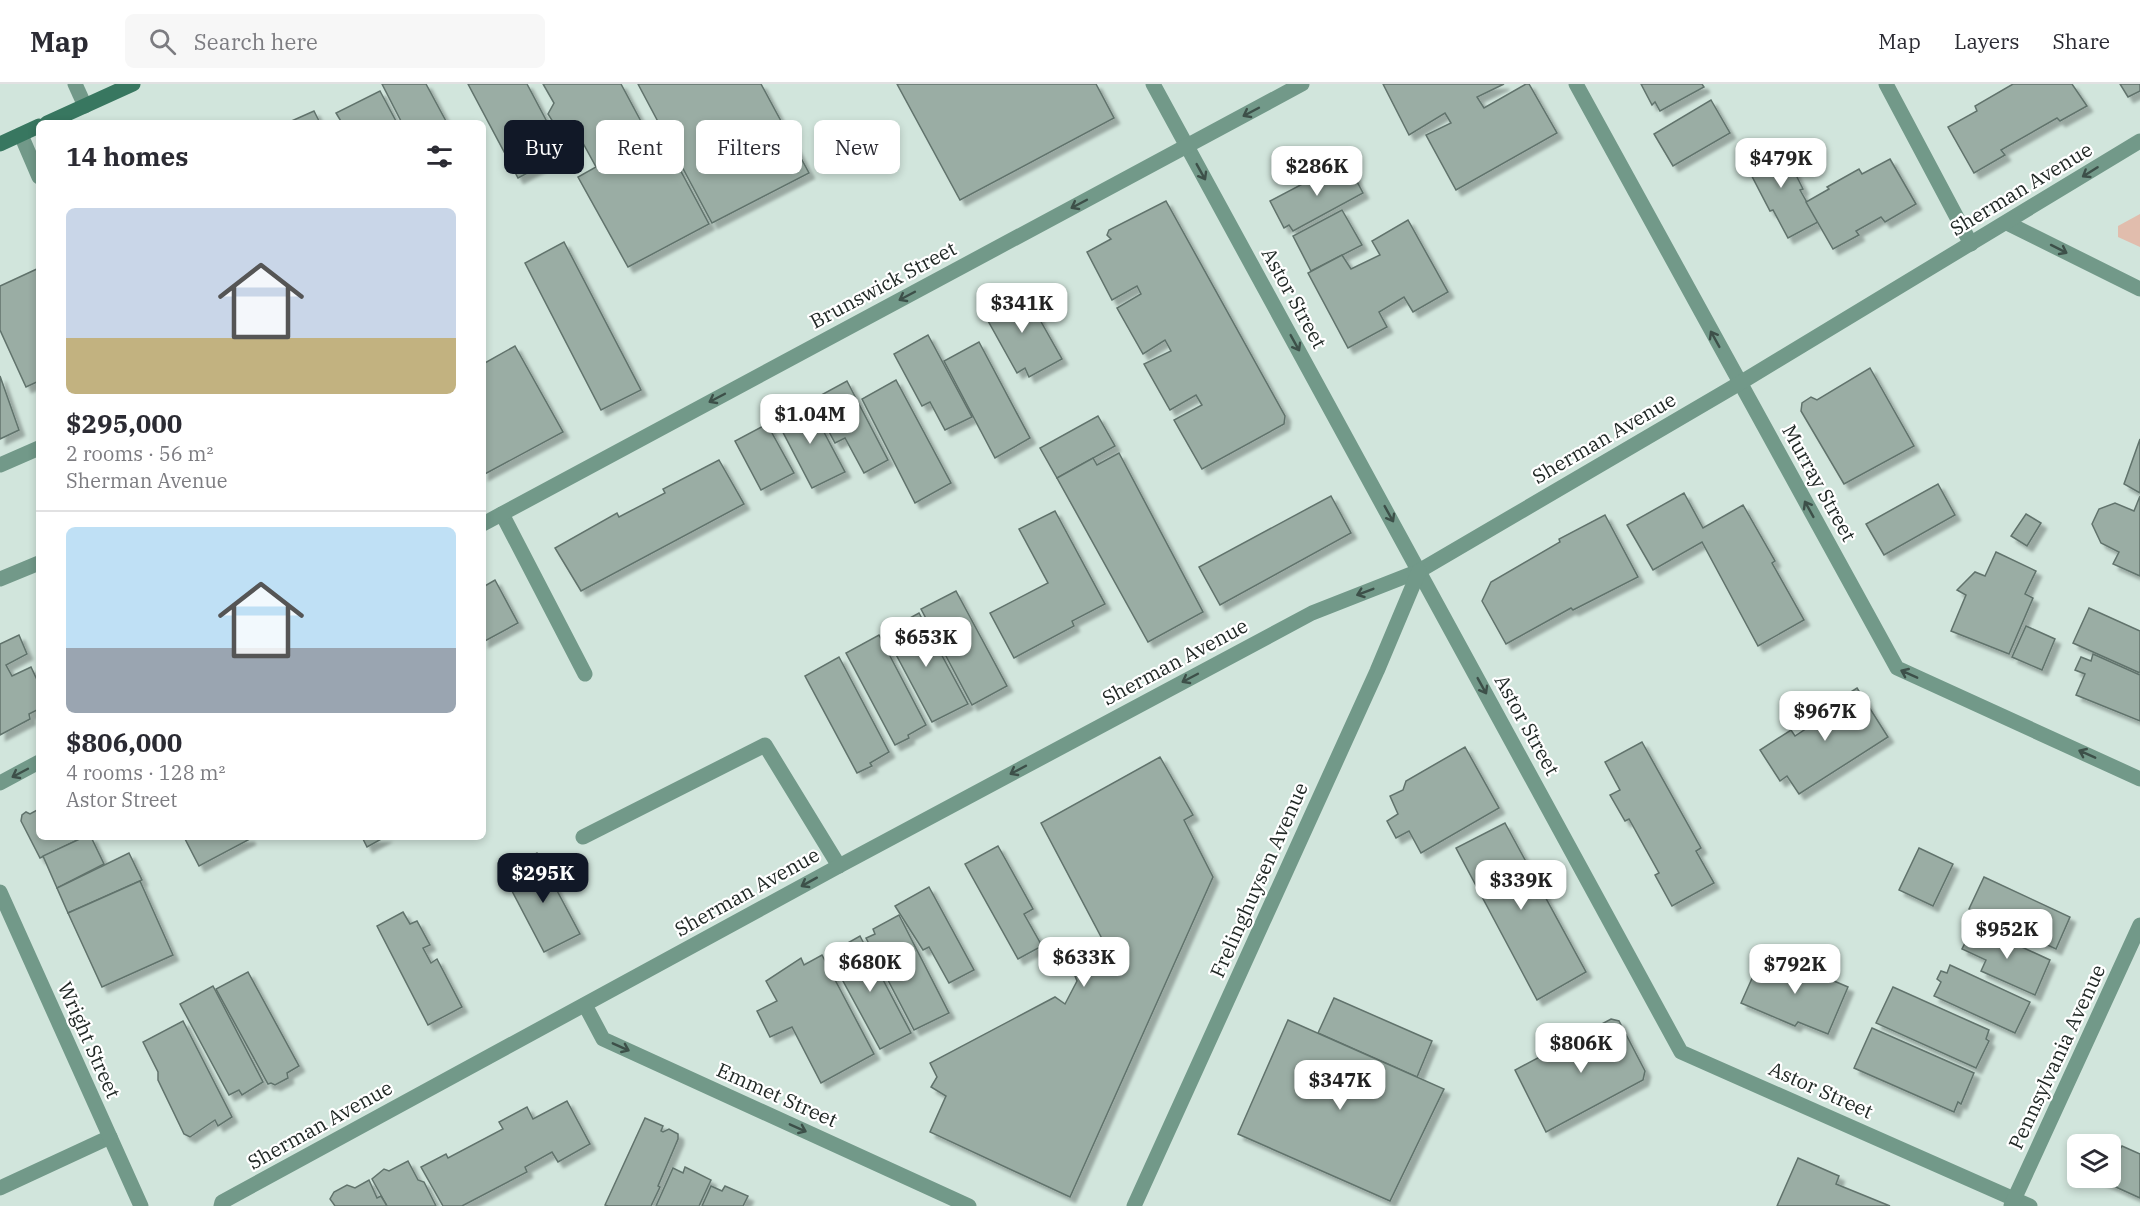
<!DOCTYPE html>
<meta charset="utf-8">
<style>
body{margin:0;font-family:"IBM Plex Serif",serif;background:#f7f7f7;color:#2b2b33;height:100vh;display:flex;flex-direction:column;font-size:22px;white-space:nowrap}
*{box-sizing:border-box;margin:0}
p{font-size:20px;color:#7c7c81}
.icon{flex:none;width:33px;height:33px;fill:none;stroke:currentColor;stroke-width:2;stroke-linecap:round;stroke-linejoin:round}
.map{position:relative;flex:1;overflow:hidden}
.sheet{position:absolute;left:36px;top:36px;width:450px;height:720px;display:flex;flex-direction:column;background:#fff;border-radius:9px;box-shadow:0 3px 9px #0003}
.sheet>*{flex:none}
.banner{position:absolute;left:504px;top:36px;width:570px;height:54px;display:flex;gap:12px}
.tools{position:absolute;left:2067px;top:1050px;display:grid;gap:12px}
.tools a{display:grid;place-items:center;width:54px;height:54px;border-radius:9px;background:#fff;box-shadow:0 3px 9px #0003;font-size:30px}
.price{position:absolute;translate:-50% -51px;padding:0 14px;border-radius:12px;background:#fff;color:#222;font-size:20px;line-height:39px;filter:drop-shadow(0 2px 3px #0008)}
.price::after{content:'';position:absolute;left:50%;top:36px;width:18px;height:14px;margin-left:-9px;background:inherit;clip-path:polygon(0 0,100% 0,50% 100%)}
.price.current{background:#111827;color:#fff}
ul{padding:0;list-style:none}
li{display:grid;align-content:center;gap:12px;height:318px;padding:0 30px}
li+li{border-top:2px solid #e1e1e2}
li span{display:grid;place-items:center;height:186px;border-radius:9px;color:#555}
li>.icon{margin-inline-start:auto}
span .icon{width:108px;height:108px;fill:#fffc;stroke-width:1}
li b{font-size:26px}
h2{display:flex;justify-content:space-between;align-items:center;height:72px;padding:0 30px;font-size:26px}
.tag{padding:0 21px;border-radius:9px;background:#fff;box-shadow:0 3px 9px #0003;font-size:21px;line-height:54px}
.tag.current{background:#111827;color:#fff}
header{display:flex;align-items:center;gap:36px;box-sizing:border-box;height:84px;padding:0 30px;background:#fff;border-bottom:2px solid #e1e1e2}
header strong{font-size:28px}
nav{display:flex;gap:33px;margin-inline-start:auto;font-size:21px}
.search{width:420px;height:54px;background:#f7f7f7;display:flex;align-items:center;gap:15px;box-sizing:border-box;padding:0 21px;border-radius:9px;color:#7c7c81;font-size:22px}
.map>svg:first-child{display:block}
.green{fill:#e1bdad}
.building{fill:#9aada4;stroke:#61736c;stroke-width:1.5;filter:url(#shadow)}
.lines{fill:none;stroke-linecap:round;stroke-linejoin:round}
.lane{stroke:#729989;stroke-width:15}
.street{stroke:#729989;stroke-width:15}
.secondary{stroke:#387760;stroke-width:15}
.oneway{stroke:#3d5049}
.labels{text-anchor:middle;stroke-width:4.5;stroke-linejoin:round;paint-order:stroke}
.street-label{font-size:20px;fill:#212926;stroke:#fff}
</style>
<header>
<strong>Map</strong>
<div class="search"><svg class="icon" aria-label="search" viewBox="0 0 24 24"><circle cx="10" cy="10" r="6"/><path d="M15 15l6 6"/></svg>Search here</div>
<nav><a>Map</a><a>Layers</a><a>Share</a></nav>
</header>
<div class="map">
<svg width="2140" height="1122" viewBox="0 0 2140 1122">
<defs>
<filter id="shadow"><feDropShadow dx="5.5" dy="5.5" stdDeviation="1.5" flood-color="#0004"/></filter>
</defs>
<rect width="100%" height="100%" fill="#d1e5dc"/>
<polygon class="green" points="2140,130 2140,163 2118,153 2118,142"/>
<g class="building">
<polygon points="382,0 426,0 447,39 402,39"/>
<polygon points="468,0 527,0 564,70 518,94"/>
<polygon points="543,0 621,0 659,71 669,65 709,140 628,183 578,93 596,83 578,50 569,50 558,46 548,30 554,19"/>
<polygon points="638,0 761,0 809,89 712,139"/>
<polygon points="897,0 1096,0 1114,34 960,116"/>
<polygon points="1383,0 1504,0 1477,13 1484,24 1526,0 1529,0 1557,49 1456,106 1426,51 1451,39 1445,29 1409,51"/>
<polygon points="1641,0 1702,0 1704,3 1660,27 1655,18 1652,21"/>
<polygon points="2013,0 2072,0 2087,22 2060,37 2057,34 2001,66 2005,71 1974,89 1948,43 1977,27 1975,22"/>
<polygon points="2120,0 2140,0 2140,7 2128,13"/>
<polygon points="380,7 397,39 342,39 336,29"/>
<polygon points="1711,16 1730,49 1673,82 1654,50"/>
<polygon points="314,27 320,39 287,39"/>
<polygon points="1779,57 1803,105 1800,106 1818,138 1788,154 1773,126 1770,127 1744,77"/>
<polygon points="1890,75 1916,120 1885,138 1881,133 1856,147 1859,151 1833,165 1806,118 1829,105 1827,103 1859,85 1862,90"/>
<polygon points="1346,77 1363,109 1293,147 1289,141 1284,144 1270,117"/>
<polygon points="1166,117 1285,332 1284,340 1202,385 1174,336 1202,321 1196,311 1170,326 1144,280 1171,267 1165,256 1143,270 1117,224 1141,210 1137,202 1112,216 1087,168 1111,155 1107,151 1109,146"/>
<polygon points="1342,126 1362,161 1311,187 1293,152"/>
<polygon points="1408,136 1448,208 1413,228 1404,213 1379,228 1387,243 1348,264 1308,189 1342,171 1351,185 1380,171 1372,157"/>
<polygon points="564,158 641,306 601,326 525,179"/>
<polygon points="39,184 39,297 26,303 0,246 0,202"/>
<polygon points="1022,204 1062,275 1029,293 1025,284 1017,289 982,226"/>
<polygon points="928,251 972,333 945,346 930,318 922,322 894,270"/>
<polygon points="979,258 1030,354 995,374 944,277"/>
<polygon points="515,262 563,348 483,391 483,280"/>
<polygon points="1870,284 1914,362 1844,400 1801,327 1802,319 1811,313 1817,316"/>
<polygon points="0,292 19,346 0,355"/>
<polygon points="896,296 951,399 915,419 862,315"/>
<polygon points="847,297 888,376 864,389 845,354 835,359 812,316"/>
<polygon points="808,318 845,388 812,404 776,335"/>
<polygon points="1098,332 1115,362 1057,394 1040,364"/>
<polygon points="767,340 794,389 761,406 735,357"/>
<polygon points="2140,355 2140,409 2124,400"/>
<polygon points="1119,369 1203,528 1148,558 1057,394 1093,374 1097,381"/>
<polygon points="719,376 744,420 581,507 555,464 617,429 619,433 665,409 663,405"/>
<polygon points="1938,400 1955,431 1884,471 1866,440"/>
<polygon points="1684,409 1703,444 1743,421 1775,477 1772,479 1804,536 1758,562 1702,458 1653,486 1627,441"/>
<polygon points="1331,412 1351,449 1220,521 1199,483"/>
<polygon points="2140,412 2140,492 2113,480 2119,468 2101,459 2092,440 2099,425 2115,419 2134,427"/>
<polygon points="1055,427 1105,520 1072,537 1074,542 1014,574 990,529 1048,499 1019,445"/>
<polygon points="2026,430 2041,439 2027,462 2011,452"/>
<polygon points="1605,431 1638,493 1573,526 1571,524 1506,560 1482,517 1491,498 1560,458 1559,455"/>
<polygon points="1996,468 2036,487 2025,510 2033,514 2009,570 1951,547 1966,511 1957,506 1975,488 1985,492"/>
<polygon points="495,496 518,539 483,558 483,503"/>
<polygon points="956,507 1007,602 972,621 921,525"/>
<polygon points="2089,524 2140,547 2140,589 2073,559"/>
<polygon points="919,529 968,620 932,638 884,548"/>
<polygon points="2026,542 2055,555 2042,586 2012,573"/>
<polygon points="19,551 27,570 6,581 12,592 31,583 39,600 39,625 29,630 30,635 0,651 0,560"/>
<polygon points="879,551 926,641 908,651 909,654 895,661 846,569"/>
<polygon points="2093,570 2140,591 2140,637 2076,611 2085,590 2075,586 2081,573 2091,577"/>
<polygon points="839,573 889,668 870,679 872,682 857,689 805,592"/>
<polygon points="1857,604 1888,653 1799,710 1787,692 1780,697 1760,666 1791,646 1795,652 1807,644 1803,638"/>
<polygon points="1642,658 1701,764 1696,767 1714,799 1672,822 1655,791 1659,789 1629,735 1625,737 1610,711 1620,706 1605,678"/>
<polygon points="1465,663 1499,724 1421,769 1409,747 1396,754 1387,737 1398,730 1390,712 1403,706 1406,697"/>
<polygon points="1160,673 1193,731 1184,736 1213,793 1070,1113 930,1048 946,1012 931,1003 937,993 930,979 1055,913 1065,920 1077,897 1073,887 1109,868 1041,739"/>
<polygon points="39,725 39,753 84,753 40,774 21,737 22,731 26,728 30,730"/>
<polygon points="1505,739 1586,888 1537,916 1456,764"/>
<polygon points="84,753 91,753 104,780 57,804 43,772"/>
<polygon points="184,753 249,753 250,755 199,782"/>
<polygon points="362,753 385,753 367,763"/>
<polygon points="998,762 1033,825 1024,830 1042,862 1018,875 965,780"/>
<polygon points="1919,764 1953,780 1933,822 1899,806"/>
<polygon points="129,769 142,796 68,829 57,804"/>
<polygon points="537,769 580,850 544,868 512,807 520,802 511,783"/>
<polygon points="1984,793 2070,833 2056,865 1969,825"/>
<polygon points="140,797 173,871 102,903 68,829"/>
<polygon points="929,803 974,886 949,899 929,863 923,866 895,822"/>
<polygon points="403,828 410,840 417,837 430,861 423,864 431,879 437,875 462,923 428,941 377,842"/>
<polygon points="899,831 949,929 914,946 866,854 875,850 873,845"/>
<polygon points="1974,841 2050,876 2035,911 1981,887 1986,876 1962,865"/>
<polygon points="860,852 911,949 880,965 831,875 840,870 837,865"/>
<polygon points="822,871 874,970 821,999 792,943 770,953 757,927 777,917 766,897 801,874 804,881"/>
<polygon points="1762,872 1792,884 1794,880 1848,903 1828,950 1798,938 1795,942 1741,919"/>
<polygon points="1950,881 2030,918 2015,949 1934,912 1941,898 1937,895 1941,887 1947,889"/>
<polygon points="248,888 299,982 287,989 288,994 275,1001 271,999 268,1000 216,905"/>
<polygon points="213,902 263,998 242,1011 239,1006 229,1011 180,920"/>
<polygon points="1893,903 1989,946 1986,955 1989,957 1976,984 1876,939"/>
<polygon points="1334,914 1432,957 1417,993 1318,949"/>
<polygon points="1611,935 1619,937 1645,987 1643,996 1546,1048 1515,986"/>
<polygon points="1288,936 1444,1005 1390,1117 1238,1050"/>
<polygon points="183,937 232,1033 218,1042 215,1036 190,1053 184,1050 158,996 158,988 143,958"/>
<polygon points="1872,944 1974,989 1961,1020 1958,1018 1954,1028 1854,984"/>
<polygon points="567,1017 590,1060 558,1078 552,1068 525,1083 527,1088 462,1122 443,1122 421,1083 446,1070 448,1074 503,1045 499,1038 527,1023 533,1035"/>
<polygon points="645,1034 663,1042 661,1047 663,1048 669,1045 678,1050 678,1055 658,1102 660,1103 651,1122 608,1122 605,1121"/>
<polygon points="2111,1061 2120,1065 2122,1062 2140,1070 2140,1114 2096,1094 2110,1094"/>
<polygon points="1798,1074 1839,1092 1836,1100 1890,1122 1777,1122"/>
<polygon points="408,1077 418,1096 424,1098 436,1122 387,1122 372,1095 384,1085 389,1087"/>
<polygon points="685,1083 711,1096 699,1122 656,1122 673,1084 683,1089"/>
<polygon points="369,1096 377,1114 381,1112 387,1122 335,1122 330,1115 334,1108 347,1101 355,1104"/>
<polygon points="711,1102 722,1107 725,1102 748,1112 743,1122 702,1122"/>
</g>
<g class="lines">
<g class="lane">
<polyline points="1886,0 1971,160"/>
<polyline points="21,51 39,93"/>
<polyline points="0,381 39,364"/>
<polyline points="502,430 585,590"/>
<polyline points="0,495 39,479"/>
<polyline points="583,753 765,661 839,782"/>
<polyline points="0,1104 110,1053"/>
</g>
<g class="street">
<polyline points="75,0 85,22"/>
<polyline points="1153,0 1681,968 2030,1122"/>
<polyline points="1576,0 1897,584 2140,695"/>
<polyline points="2007,139 2140,205"/>
<polyline points="483,440 1302,0"/>
<polyline points="0,699 39,678"/>
<polyline points="0,808 141,1122"/>
<polyline points="585,921 603,955 969,1122"/>
<polyline points="221,1122 222,1118 839,782 1312,529 1419,487 1740,299 2140,57"/>
<polyline points="1134,1122 1377,587 1419,487"/>
<polyline points="2011,1122 2140,841"/>
</g>
<g class="secondary">
<polyline points="47,39 133,0"/>
<polyline points="0,60 39,42"/>
</g>
</g>
<defs><path id="oneway-shaft" d="M-6 0H5M1.5-3L5.5 0L1.5 3" fill="none" stroke-width="1.6" stroke-linecap="round" stroke-linejoin="round" transform="scale(1.5)"/></defs>
<g class="oneway">
<use href="#oneway-shaft" transform="translate(1251 28) rotate(152)"/>
<use href="#oneway-shaft" transform="translate(1201 88) rotate(61)"/>
<use href="#oneway-shaft" transform="translate(2090 88) rotate(148)"/>
<use href="#oneway-shaft" transform="translate(1079 120) rotate(152)"/>
<use href="#oneway-shaft" transform="translate(2059 165) rotate(27)"/>
<use href="#oneway-shaft" transform="translate(907 212) rotate(152)"/>
<use href="#oneway-shaft" transform="translate(1715 255) rotate(-119)"/>
<use href="#oneway-shaft" transform="translate(1295 259) rotate(61)"/>
<use href="#oneway-shaft" transform="translate(717 314) rotate(152)"/>
<use href="#oneway-shaft" transform="translate(1809 425) rotate(-119)"/>
<use href="#oneway-shaft" transform="translate(1389 430) rotate(61)"/>
<use href="#oneway-shaft" transform="translate(1365 508) rotate(159)"/>
<use href="#oneway-shaft" transform="translate(1909 590) rotate(-156)"/>
<use href="#oneway-shaft" transform="translate(1190 594) rotate(152)"/>
<use href="#oneway-shaft" transform="translate(1482 602) rotate(61)"/>
<use href="#oneway-shaft" transform="translate(2087 670) rotate(-156)"/>
<use href="#oneway-shaft" transform="translate(1018 686) rotate(152)"/>
<use href="#oneway-shaft" transform="translate(20 689) rotate(152)"/>
<use href="#oneway-shaft" transform="translate(809 798) rotate(151)"/>
<use href="#oneway-shaft" transform="translate(621 963) rotate(24)"/>
<use href="#oneway-shaft" transform="translate(798 1044) rotate(24)"/>
</g>
<g class="labels">
<g class="street-label">
<text transform="translate(2021 105) rotate(-31)" y="7">Sherman Avenue</text>
<text transform="translate(883 201) rotate(-28)" y="7">Brunswick Street</text>
<text transform="translate(1294 214) rotate(61)" y="7">Astor Street</text>
<text transform="translate(1604 354) rotate(-30)" y="7">Sherman Avenue</text>
<text transform="translate(1819 399) rotate(61)" y="7">Murray Street</text>
<text transform="translate(1175 578) rotate(-28)" y="7">Sherman Avenue</text>
<text transform="translate(1527 641) rotate(61)" y="7">Astor Street</text>
<text transform="translate(1259 796) rotate(-66)" y="7">Frelinghuysen Avenue</text>
<text transform="translate(747 808) rotate(-29)" y="7">Sherman Avenue</text>
<text transform="translate(89 956) rotate(66)" y="7">Wright Street</text>
<text transform="translate(2057 973) rotate(-65)" y="7">Pennsylvania Avenue</text>
<text transform="translate(1821 1006) rotate(24)" y="7">Astor Street</text>
<text transform="translate(777 1011) rotate(24)" y="7">Emmet Street</text>
<text transform="translate(320 1041) rotate(-29)" y="7">Sherman Avenue</text>
</g>
</g>
</svg>
<div class="tools">
<a><svg class="icon" aria-label="layers" viewBox="0 0 24 24"><path d="M12 4l9 5-9 5-9-5zM3 14l9 5 9-5"/></svg></a>
</div>
<b class="price" style="left:1781px;top:105px">$479K</b>
<b class="price" style="left:1317px;top:113px">$286K</b>
<b class="price" style="left:1022px;top:250px">$341K</b>
<b class="price" style="left:810px;top:361px">$1.04M</b>
<b class="price" style="left:926px;top:584px">$653K</b>
<b class="price" style="left:1825px;top:658px">$967K</b>
<b class="price current" style="left:543px;top:820px">$295K</b>
<b class="price" style="left:1521px;top:827px">$339K</b>
<b class="price" style="left:2007px;top:876px">$952K</b>
<b class="price" style="left:1084px;top:904px">$633K</b>
<b class="price" style="left:870px;top:909px">$680K</b>
<b class="price" style="left:1795px;top:911px">$792K</b>
<b class="price" style="left:1581px;top:990px">$806K</b>
<b class="price" style="left:1340px;top:1027px">$347K</b>
<div class="banner">
<a class="tag current">Buy</a>
<a class="tag">Rent</a>
<a class="tag">Filters</a>
<a class="tag">New</a>
</div>
<section class="sheet">
<h2>14 homes<svg class="icon" aria-label="filters" viewBox="0 0 24 24"><path d="M4 7h16M4 17h16"/><circle cx="9" cy="7" r="2"/><circle cx="15" cy="17" r="2"/></svg></h2>
<ul>
<li><span style="background:linear-gradient(#c9d6e8 70%,#c2b280 0)"><svg class="icon" aria-label="home" viewBox="0 0 24 24"><path d="M3 11l9-7 9 7M6 9v11h12V9"/></svg></span><div><b>$295,000</b><p>2 rooms · 56 m²</p><p>Sherman Avenue</p></div></li>
<li><span style="background:linear-gradient(#bfe0f5 65%,#9aa5b1 0)"><svg class="icon" aria-label="home" viewBox="0 0 24 24"><path d="M3 11l9-7 9 7M6 9v11h12V9"/></svg></span><div><b>$806,000</b><p>4 rooms · 128 m²</p><p>Astor Street</p></div></li>
</ul>
</section>
</div>
